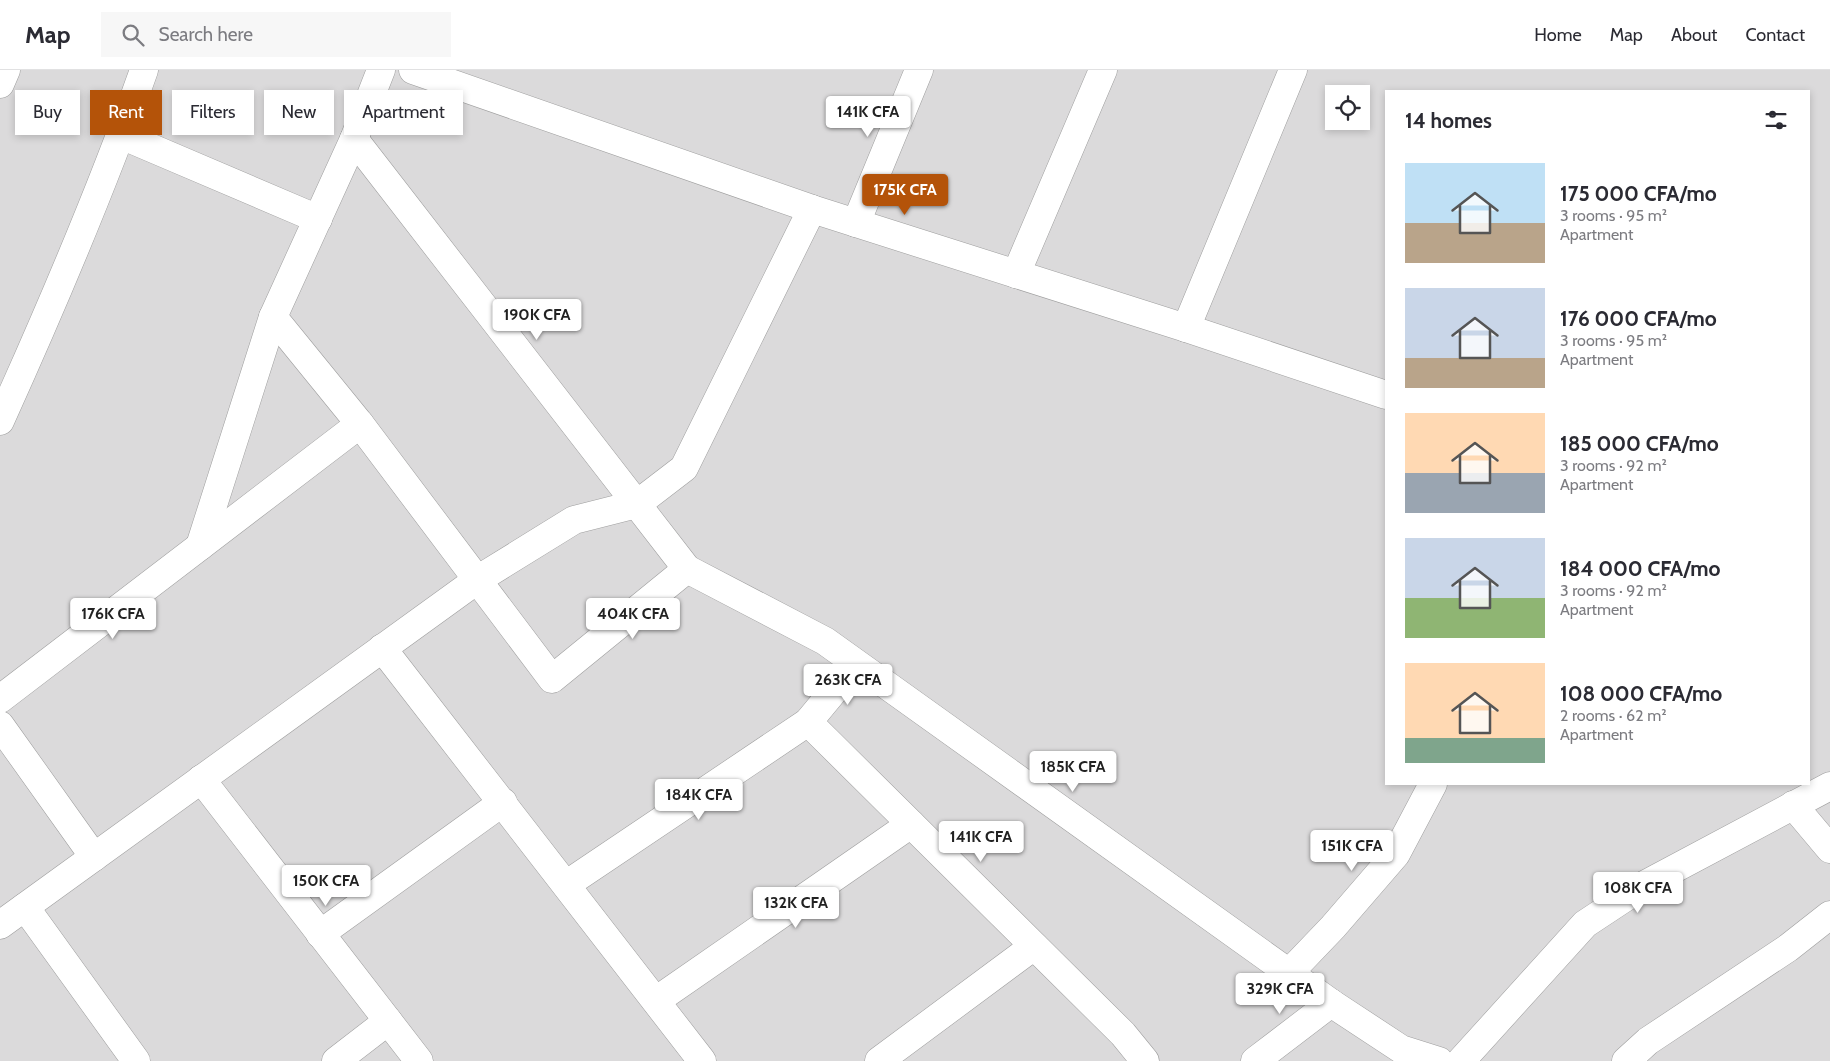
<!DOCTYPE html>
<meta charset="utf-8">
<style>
body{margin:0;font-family:Cabin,sans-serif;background:#f7f7f7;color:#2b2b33;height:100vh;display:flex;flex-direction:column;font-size:19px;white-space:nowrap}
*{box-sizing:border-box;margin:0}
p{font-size:16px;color:#7c7c81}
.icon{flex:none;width:28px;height:28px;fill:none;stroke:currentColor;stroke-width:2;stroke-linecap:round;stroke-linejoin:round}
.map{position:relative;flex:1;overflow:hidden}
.side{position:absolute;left:1385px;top:20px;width:425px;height:695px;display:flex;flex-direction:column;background:#fff;border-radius:0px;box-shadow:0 2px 8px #0003}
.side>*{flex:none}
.banner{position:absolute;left:15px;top:20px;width:475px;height:45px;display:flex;gap:10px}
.controls{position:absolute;left:1325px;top:15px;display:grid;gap:10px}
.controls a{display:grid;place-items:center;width:45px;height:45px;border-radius:0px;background:#fff;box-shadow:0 2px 8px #0003;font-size:25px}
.price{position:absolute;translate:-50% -42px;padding:0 11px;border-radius:5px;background:#fff;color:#222;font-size:16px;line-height:32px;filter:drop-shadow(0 1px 2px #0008)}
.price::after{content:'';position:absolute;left:50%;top:30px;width:15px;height:11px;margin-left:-8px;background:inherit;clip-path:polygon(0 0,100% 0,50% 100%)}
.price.selected{background:#b45309;color:#fff}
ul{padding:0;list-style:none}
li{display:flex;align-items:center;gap:15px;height:125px;padding:0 20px}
li span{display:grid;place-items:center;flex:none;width:140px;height:100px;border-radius:0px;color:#555}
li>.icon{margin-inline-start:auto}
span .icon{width:60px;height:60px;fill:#fffc;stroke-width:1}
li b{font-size:21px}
h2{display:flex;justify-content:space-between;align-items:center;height:60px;padding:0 20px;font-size:21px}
.tag{padding:0 18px;border-radius:0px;background:#fff;box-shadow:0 2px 8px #0003;font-size:18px;line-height:45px}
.tag.selected{background:#b45309;color:#fff}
header{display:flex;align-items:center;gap:30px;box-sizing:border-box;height:70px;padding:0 25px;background:#fff;border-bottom:1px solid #e1e1e2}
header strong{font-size:24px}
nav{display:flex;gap:28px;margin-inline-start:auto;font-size:18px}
.search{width:350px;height:45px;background:#f7f7f7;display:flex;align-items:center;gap:12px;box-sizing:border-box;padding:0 18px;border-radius:0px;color:#7c7c81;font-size:19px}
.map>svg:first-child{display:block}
.residential{fill:#dbdadb;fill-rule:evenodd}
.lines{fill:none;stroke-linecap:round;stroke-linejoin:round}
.minor-casing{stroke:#9e9e9e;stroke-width:29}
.minor{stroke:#fff;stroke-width:28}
</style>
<header>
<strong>Map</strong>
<div class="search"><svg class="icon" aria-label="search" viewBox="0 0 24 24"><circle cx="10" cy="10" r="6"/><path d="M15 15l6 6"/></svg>Search here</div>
<nav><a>Home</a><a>Map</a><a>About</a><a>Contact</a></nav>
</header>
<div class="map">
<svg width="1830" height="991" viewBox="0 0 1830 991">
<rect width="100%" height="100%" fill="#edeae4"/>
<path class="residential" d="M0,0H1830V991H0ZM1386,21H1809V714H1386ZM1334,24H1361V51H1334Z"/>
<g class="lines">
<defs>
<g id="minor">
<polyline points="413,0 812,139 1186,258 1386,325"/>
<polyline points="0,14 6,0"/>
<polyline points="121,65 318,149"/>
<polyline points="354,69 687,499 825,571 1331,933 1401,979 1439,991"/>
<polyline points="856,153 919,0"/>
<polyline points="1016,204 1103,0"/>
<polyline points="273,247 360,354 552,609 687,499"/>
<polyline points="1186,258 1293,0"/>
<path d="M0,351C52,236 102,119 144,0"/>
<polyline points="200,476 273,247 354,69 381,0"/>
<polyline points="382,578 702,991"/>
<polyline points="0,629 360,354"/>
<polyline points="808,652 1123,964 1145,991"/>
<polyline points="0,655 94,787"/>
<polyline points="201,709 419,991"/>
<polyline points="1793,735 1830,779"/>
<polyline points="567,814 808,652 856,594"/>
<polyline points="25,837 136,991"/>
<polyline points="0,855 477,510 574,450 637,434 684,398 812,139"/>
<polyline points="320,864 503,732"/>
<polyline points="1289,903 1333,857 1396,784 1433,714"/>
<polyline points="657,930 911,754"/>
<polyline points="336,991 388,951"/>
<polyline points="879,991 1034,876"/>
<polyline points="1255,991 1331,933"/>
<polyline points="1461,991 1585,854 1644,815 1830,716"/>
<polyline points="1626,991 1648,971 1788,878 1830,845"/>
</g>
</defs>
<use href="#minor" class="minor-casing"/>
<use href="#minor" class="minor"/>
</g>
</svg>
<div class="controls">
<a><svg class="icon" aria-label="locate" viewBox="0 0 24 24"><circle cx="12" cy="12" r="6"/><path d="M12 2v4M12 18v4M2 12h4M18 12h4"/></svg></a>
</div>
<b class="price" style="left:868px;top:68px">141K CFA</b>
<b class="price selected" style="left:905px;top:146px">175K CFA</b>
<b class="price" style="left:537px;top:271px">190K CFA</b>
<b class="price" style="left:113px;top:570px">176K CFA</b>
<b class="price" style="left:633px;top:570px">404K CFA</b>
<b class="price" style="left:848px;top:636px">263K CFA</b>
<b class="price" style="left:1073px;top:723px">185K CFA</b>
<b class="price" style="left:699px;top:751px">184K CFA</b>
<b class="price" style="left:981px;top:793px">141K CFA</b>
<b class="price" style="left:1352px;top:802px">151K CFA</b>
<b class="price" style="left:326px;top:837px">150K CFA</b>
<b class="price" style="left:1638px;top:844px">108K CFA</b>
<b class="price" style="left:796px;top:859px">132K CFA</b>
<b class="price" style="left:1280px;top:945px">329K CFA</b>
<div class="banner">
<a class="tag">Buy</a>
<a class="tag selected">Rent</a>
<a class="tag">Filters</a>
<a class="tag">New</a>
<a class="tag">Apartment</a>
</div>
<section class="side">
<h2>14 homes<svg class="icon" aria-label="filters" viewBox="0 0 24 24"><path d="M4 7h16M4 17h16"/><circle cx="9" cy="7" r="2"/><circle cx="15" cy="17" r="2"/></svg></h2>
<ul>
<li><span style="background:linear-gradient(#bfe0f5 60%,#b9a48a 0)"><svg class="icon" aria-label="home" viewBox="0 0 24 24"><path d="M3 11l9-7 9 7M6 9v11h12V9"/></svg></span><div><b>175 000 CFA/mo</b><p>3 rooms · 95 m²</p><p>Apartment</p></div></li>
<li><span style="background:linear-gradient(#c9d6e8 70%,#b9a48a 0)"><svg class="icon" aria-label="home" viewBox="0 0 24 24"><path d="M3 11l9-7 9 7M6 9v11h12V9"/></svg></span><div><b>176 000 CFA/mo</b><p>3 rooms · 95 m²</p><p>Apartment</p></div></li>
<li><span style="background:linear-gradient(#ffd9b3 60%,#9aa5b1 0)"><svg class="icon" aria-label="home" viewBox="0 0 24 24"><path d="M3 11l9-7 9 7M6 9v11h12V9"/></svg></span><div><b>185 000 CFA/mo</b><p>3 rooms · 92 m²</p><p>Apartment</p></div></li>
<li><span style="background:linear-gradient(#c9d6e8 60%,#8fb573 0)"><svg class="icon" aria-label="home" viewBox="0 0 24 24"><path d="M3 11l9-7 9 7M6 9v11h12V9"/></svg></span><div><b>184 000 CFA/mo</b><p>3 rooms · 92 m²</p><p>Apartment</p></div></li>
<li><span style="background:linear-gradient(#ffd9b3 75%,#7fa58c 0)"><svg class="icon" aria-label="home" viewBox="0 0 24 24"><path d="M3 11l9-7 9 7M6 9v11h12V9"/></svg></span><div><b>108 000 CFA/mo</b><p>2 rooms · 62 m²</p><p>Apartment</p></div></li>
</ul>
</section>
</div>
